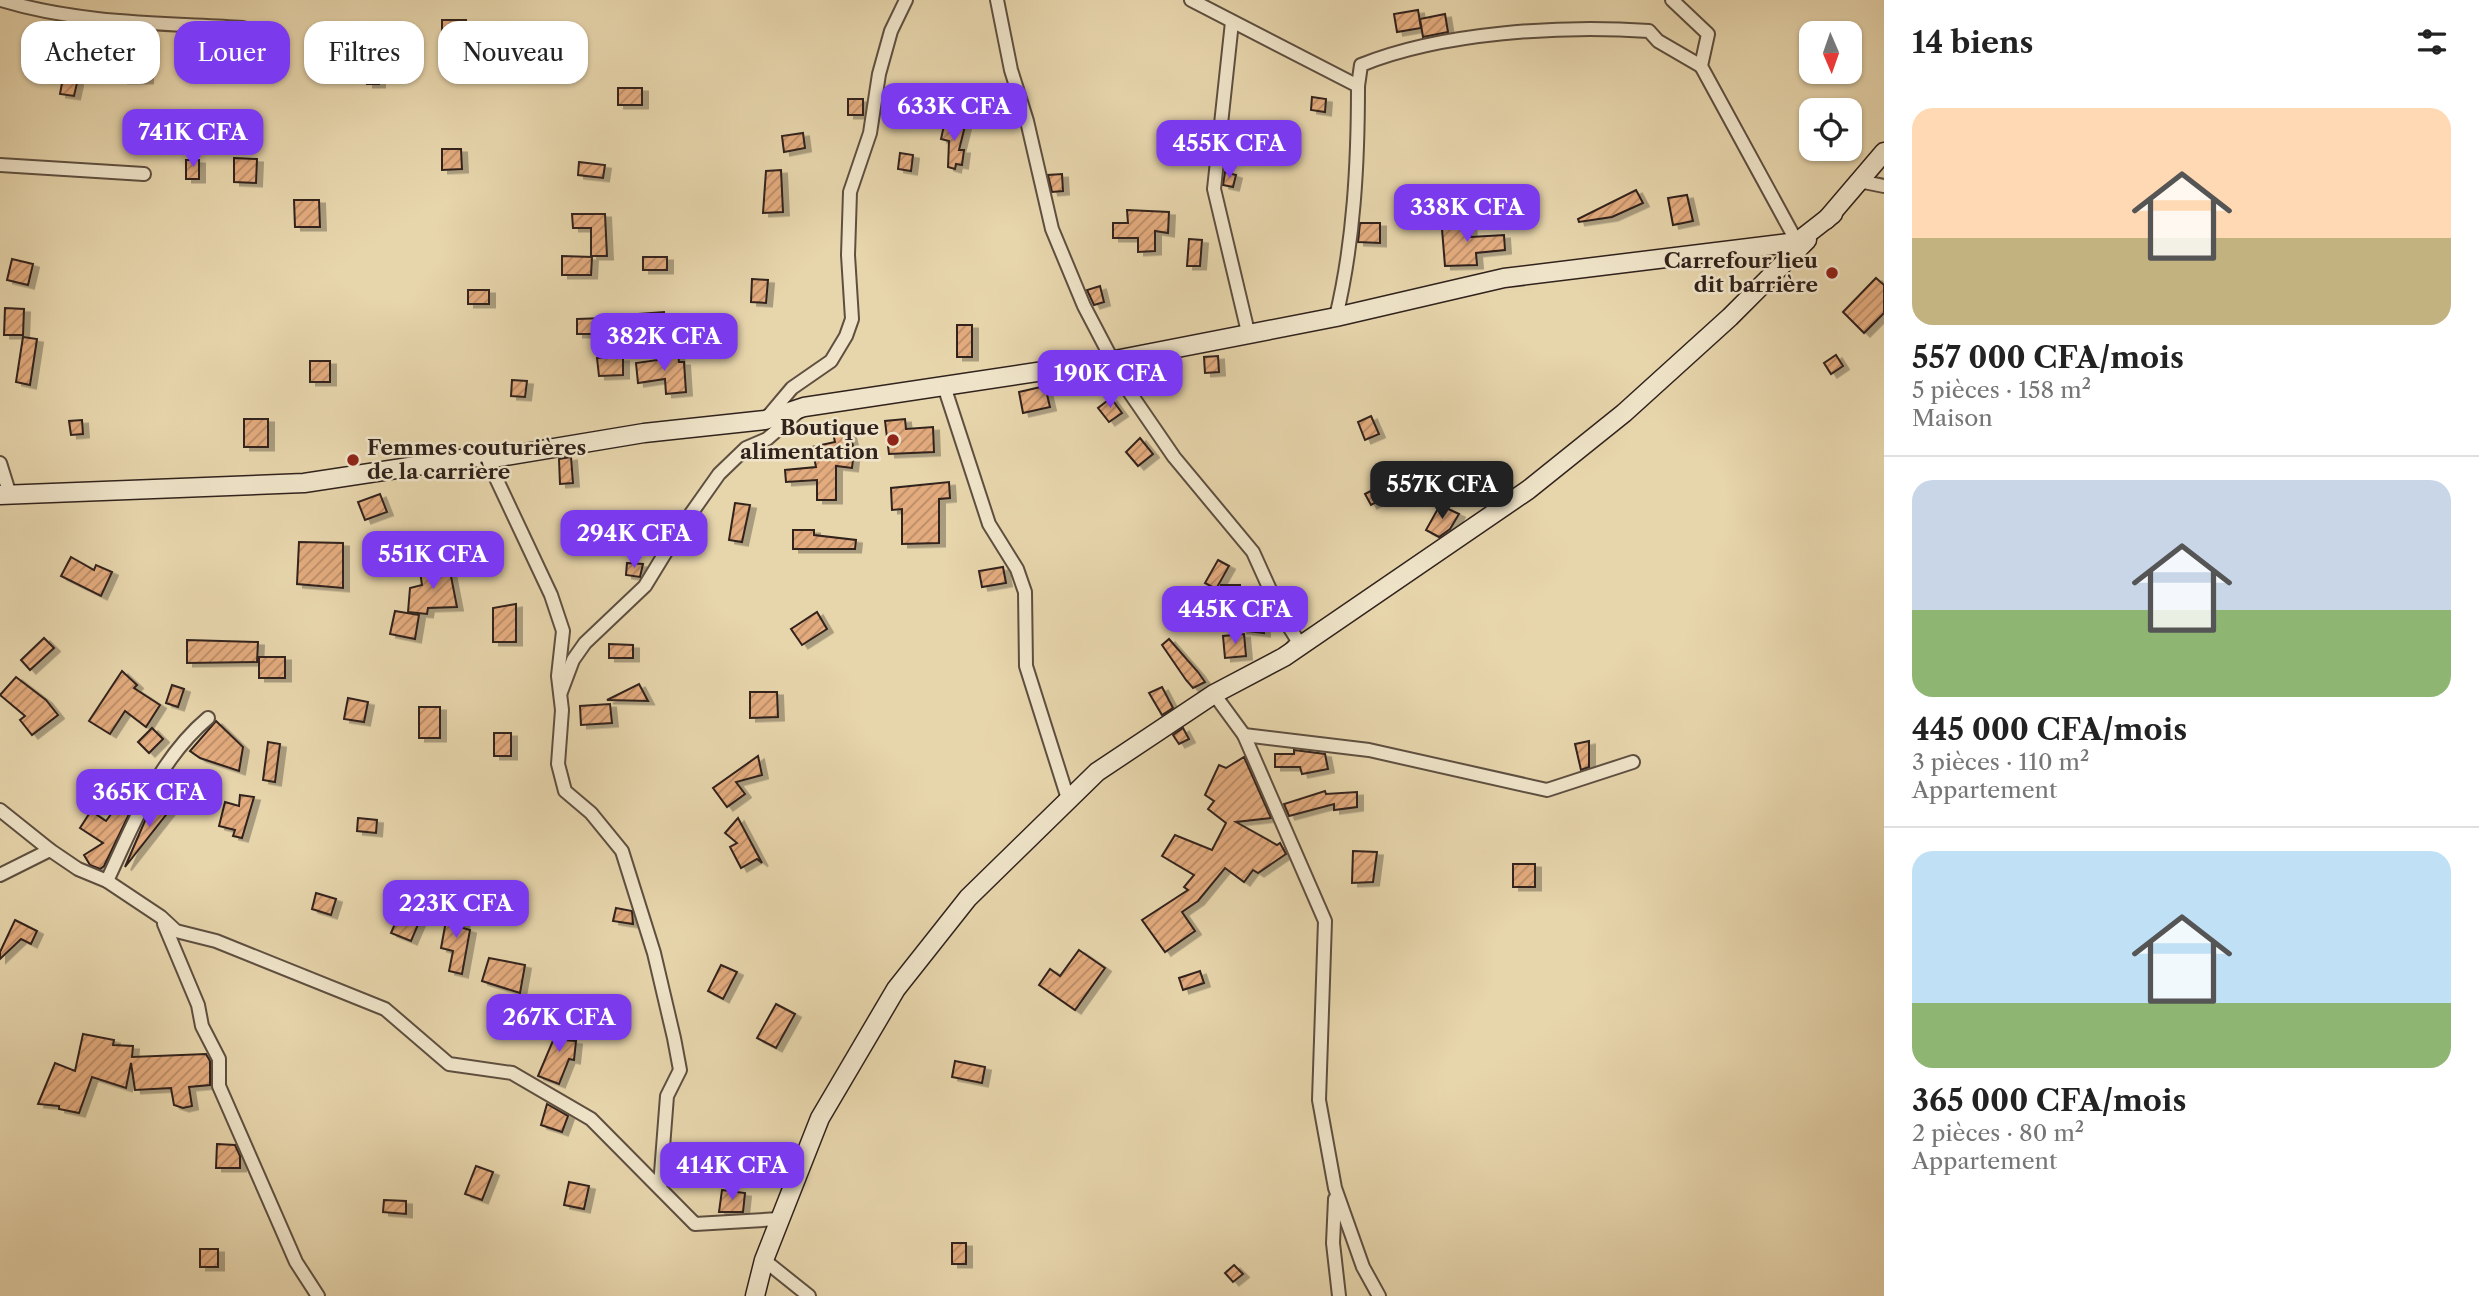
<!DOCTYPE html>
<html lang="fr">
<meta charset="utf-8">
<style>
body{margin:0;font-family:"Libre Caslon Text",serif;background:#f2f2f2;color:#222;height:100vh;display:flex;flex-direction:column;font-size:26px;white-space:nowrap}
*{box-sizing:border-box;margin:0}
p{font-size:23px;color:#767676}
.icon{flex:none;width:38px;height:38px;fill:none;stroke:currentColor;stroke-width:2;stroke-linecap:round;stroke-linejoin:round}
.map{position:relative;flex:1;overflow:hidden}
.drawer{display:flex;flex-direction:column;background:#fff;width:595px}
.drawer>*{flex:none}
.guide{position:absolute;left:21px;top:21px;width:665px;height:63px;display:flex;gap:14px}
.needle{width:46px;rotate:178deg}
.controls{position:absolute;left:1799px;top:21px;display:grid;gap:14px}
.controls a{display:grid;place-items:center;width:63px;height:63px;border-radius:14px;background:#fff;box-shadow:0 2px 5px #0004;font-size:35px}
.price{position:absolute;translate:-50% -60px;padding:0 16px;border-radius:14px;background:#7c3aed;color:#fff;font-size:23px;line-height:46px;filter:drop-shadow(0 2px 4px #0008)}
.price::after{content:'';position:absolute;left:50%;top:42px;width:21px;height:16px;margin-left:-10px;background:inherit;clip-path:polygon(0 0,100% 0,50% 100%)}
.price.selected{background:#222;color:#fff}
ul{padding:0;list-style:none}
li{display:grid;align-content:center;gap:14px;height:371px;padding:0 28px}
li+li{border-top:2px solid #e0e0e0}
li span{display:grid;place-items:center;height:217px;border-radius:21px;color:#555}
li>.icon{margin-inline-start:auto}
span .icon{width:126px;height:126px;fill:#fffc;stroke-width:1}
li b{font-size:30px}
h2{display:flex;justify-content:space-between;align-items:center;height:84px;padding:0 28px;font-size:30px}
.pill{padding:0 24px;border-radius:21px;background:#fff;box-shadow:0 2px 5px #0004;font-size:24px;line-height:63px}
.pill.selected{background:#7c3aed;color:#fff}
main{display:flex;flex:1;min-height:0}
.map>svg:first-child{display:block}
.building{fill:url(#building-hatch);stroke:#30221c;stroke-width:2;filter:url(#shadow)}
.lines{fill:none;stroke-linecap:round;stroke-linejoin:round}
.street-casing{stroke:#5e4f40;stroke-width:16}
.secondary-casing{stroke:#30221c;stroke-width:21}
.street{stroke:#efe4c9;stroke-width:12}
.secondary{stroke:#efe4c9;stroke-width:18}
.poi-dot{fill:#8f2418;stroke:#efe4c9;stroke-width:2.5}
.labels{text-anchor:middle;stroke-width:5;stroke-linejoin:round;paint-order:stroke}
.poi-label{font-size:21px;font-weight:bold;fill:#30221c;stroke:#efe4c9;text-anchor:end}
</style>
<main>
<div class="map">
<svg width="1884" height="1296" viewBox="0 0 1884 1296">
<defs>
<pattern id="building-hatch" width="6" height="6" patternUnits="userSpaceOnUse" patternTransform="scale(1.75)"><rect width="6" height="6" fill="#e3ab7e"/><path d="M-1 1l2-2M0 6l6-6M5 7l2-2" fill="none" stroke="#b88b66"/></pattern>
<filter id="shadow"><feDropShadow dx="6" dy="3.5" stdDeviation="0" flood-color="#0004"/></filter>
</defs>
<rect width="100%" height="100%" fill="#e7d5ac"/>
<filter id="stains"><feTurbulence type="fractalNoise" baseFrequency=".00286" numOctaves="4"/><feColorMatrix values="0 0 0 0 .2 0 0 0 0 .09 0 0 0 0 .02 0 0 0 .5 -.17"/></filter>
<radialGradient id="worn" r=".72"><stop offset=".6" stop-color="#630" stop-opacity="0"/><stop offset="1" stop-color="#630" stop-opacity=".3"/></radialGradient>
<g class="building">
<polygon points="1418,10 1421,28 1397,32 1394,14"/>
<polygon points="1445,14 1448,32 1423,37 1420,19"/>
<rect x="442" y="20" width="24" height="15"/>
<polygon points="69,45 72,45 77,83 74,96 60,94"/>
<rect x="367" y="63" width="12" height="21"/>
<polygon points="121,64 147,64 147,80 122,80"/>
<rect x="618" y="88" width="24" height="17"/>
<polygon points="1312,97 1326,99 1325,112 1311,110"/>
<rect x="848" y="99" width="15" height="16"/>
<polygon points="945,121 965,126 959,150 964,150 962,165 956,164 955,169 948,167 949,141 941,139"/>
<polygon points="803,133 805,148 784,152 782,136"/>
<polygon points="442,149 461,149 462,169 442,170"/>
<polygon points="900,153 913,155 911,171 898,169"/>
<polygon points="234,158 257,159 256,183 234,182"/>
<rect x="186" y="160" width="13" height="19"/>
<polygon points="579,162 605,165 603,178 578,175"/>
<polygon points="781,170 783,212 763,213 766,171"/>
<polygon points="1225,172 1236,175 1233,187 1223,185"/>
<polygon points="1062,174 1063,191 1052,192 1048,175"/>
<polygon points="1636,190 1643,203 1612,217 1579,222 1578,219"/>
<polygon points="1687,195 1693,221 1673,225 1668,198"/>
<polygon points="294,200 319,200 320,227 295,227"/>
<polygon points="1127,210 1169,212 1168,233 1155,231 1155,251 1138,252 1138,238 1113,238 1113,223 1128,223"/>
<polygon points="572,214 605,214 607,256 591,256 591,228 573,228"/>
<polygon points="1470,218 1471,237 1504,235 1505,250 1476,253 1477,265 1445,266 1442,229 1452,228 1451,220"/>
<polygon points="1360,223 1380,223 1380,243 1358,242"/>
<polygon points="1189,239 1202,240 1200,266 1187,266"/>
<polygon points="562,256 592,257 591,275 562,275"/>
<rect x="643" y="257" width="24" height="13"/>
<polygon points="12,259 33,264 28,285 7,280"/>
<polygon points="1876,278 1884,285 1884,313 1864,333 1843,312"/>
<polygon points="752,279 768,280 766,303 751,302"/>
<polygon points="1100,286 1104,302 1094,305 1087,290"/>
<rect x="468" y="290" width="21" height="14"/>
<polygon points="5,308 24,309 23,335 4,335"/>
<polygon points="664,312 665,325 641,328 639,314"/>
<polygon points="605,318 605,334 577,334 577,319"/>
<rect x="957" y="325" width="15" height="32"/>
<polygon points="23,337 37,339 30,385 16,382"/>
<polygon points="678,352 679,362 684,362 686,392 666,394 665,379 638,383 636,363 665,359 664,353"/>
<polygon points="1836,355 1843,366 1831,374 1824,363"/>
<polygon points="1218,356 1219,372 1205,373 1204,357"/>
<polygon points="597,358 623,358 623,375 599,376"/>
<rect x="310" y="361" width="20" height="21"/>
<polygon points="512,380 527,381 525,397 511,396"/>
<polygon points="1045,386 1050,407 1023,413 1019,392"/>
<polygon points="1111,398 1122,413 1109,422 1098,408"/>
<polygon points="1371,416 1379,434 1365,440 1358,422"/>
<rect x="244" y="419" width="24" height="28"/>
<polygon points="905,419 906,429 933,427 934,452 889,454 885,421"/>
<polygon points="82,420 83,434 71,435 69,421"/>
<polygon points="849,430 854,450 852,468 836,466 836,500 817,500 817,480 786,482 785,470 816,467 812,447 835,442 833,433"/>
<polygon points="1140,438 1153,454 1138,466 1126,452"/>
<polygon points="571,457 573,483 560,484 559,459"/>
<polygon points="1440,462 1456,486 1441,495 1429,473 1432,466"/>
<polygon points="1399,476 1405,487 1371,505 1365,494"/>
<polygon points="949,482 950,498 939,499 939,543 902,544 902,509 892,510 891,488"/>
<polygon points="380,494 387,512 365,520 358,502"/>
<polygon points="735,503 750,505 742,542 729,540"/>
<polygon points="1440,505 1459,514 1450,529 1439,537 1426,530"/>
<polygon points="793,530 814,530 814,535 856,540 855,549 793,549"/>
<polygon points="299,542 343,543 343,588 297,584"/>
<polygon points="71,557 94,570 96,565 112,572 101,596 61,576"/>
<polygon points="1218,560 1229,566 1216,589 1205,583"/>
<polygon points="627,563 643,564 640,577 626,575"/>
<polygon points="449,566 457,607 428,608 427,614 408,612 410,588 422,585 420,571"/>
<polygon points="1003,567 1006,583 982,587 979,571"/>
<polygon points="1221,585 1240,585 1240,598 1222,598"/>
<polygon points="1241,594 1262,594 1264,633 1241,630"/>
<polygon points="516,604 516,642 493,642 493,608"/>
<polygon points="395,611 419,615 415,639 390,634"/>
<polygon points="817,612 827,629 802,645 791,629"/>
<polygon points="1244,634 1246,656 1225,658 1223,636"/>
<polygon points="44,638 54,648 30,670 21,660"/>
<polygon points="1169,639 1198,672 1205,682 1193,688 1186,680 1162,645"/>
<polygon points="187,640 258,642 257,662 187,663"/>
<polygon points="609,644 633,645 633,658 609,658"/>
<rect x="259" y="657" width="26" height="21"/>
<polygon points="122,671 137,685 134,688 160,705 146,727 125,711 110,734 89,721"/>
<polygon points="16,677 46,700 58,715 32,735 20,720 25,716 0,695"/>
<polygon points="639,684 648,701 607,700"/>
<polygon points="172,685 184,689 178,707 166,703"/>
<polygon points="1162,687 1173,708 1162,715 1149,693"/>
<polygon points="750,692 777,692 778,717 750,718"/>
<polygon points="348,698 368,702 364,722 344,719"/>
<polygon points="610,704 612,723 581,725 580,706"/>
<rect x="419" y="707" width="21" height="31"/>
<polygon points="216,721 243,747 239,771 200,758 190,751"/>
<polygon points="152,728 163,739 149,753 138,742"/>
<polygon points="1183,728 1189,739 1179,744 1173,735"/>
<rect x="494" y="733" width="17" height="23"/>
<polygon points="1589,741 1589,767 1581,770 1575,744"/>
<polygon points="268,742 280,744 275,782 263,780"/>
<polygon points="1294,750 1325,754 1328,769 1302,774 1300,767 1275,767 1275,754 1294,754"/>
<polygon points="758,756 762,775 736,782 745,794 727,807 713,788"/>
<polygon points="1244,757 1271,818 1236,822 1277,845 1280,843 1286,854 1258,873 1253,870 1244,882 1225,868 1198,901 1182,912 1195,931 1165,952 1142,920 1188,890 1184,887 1194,875 1162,856 1175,835 1212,850 1226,823 1208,809 1214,801 1205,795 1219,765 1226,768"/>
<polygon points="1325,791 1326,794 1357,792 1357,807 1334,810 1334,804 1289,816 1284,804"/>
<polygon points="240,795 254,797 242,838 233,836 235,830 219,826 225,802 239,806"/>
<polygon points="123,798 133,806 104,866 100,869 90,865 84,855 103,843 80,828 91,811 106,821"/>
<polygon points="159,804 169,811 125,867 147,816 150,819"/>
<polygon points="358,818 377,820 376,833 357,831"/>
<polygon points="738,818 762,863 757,859 741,868 730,847 737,843 725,833"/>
<polygon points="1353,851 1377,852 1373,882 1352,883"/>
<rect x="1513" y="864" width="22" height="23"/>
<polygon points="316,893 336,899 331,915 312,909"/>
<polygon points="616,908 632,911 633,924 613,921"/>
<polygon points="448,910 465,912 463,928 470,930 462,974 449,971 453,951 441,948"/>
<polygon points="400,912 420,920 411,941 391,933"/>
<polygon points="15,920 37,931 31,944 21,939 0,959 0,952"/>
<polygon points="1079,950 1105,968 1075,1010 1039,985 1050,969 1060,976"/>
<polygon points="489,958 525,965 520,993 482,981"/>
<polygon points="721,965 737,972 723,999 708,991"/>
<polygon points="1200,971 1204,983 1183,990 1179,978"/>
<polygon points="776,1004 795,1014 776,1048 757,1038"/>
<polygon points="566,1010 569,1011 566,1040 576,1041 574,1060 569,1059 559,1084 538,1076"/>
<polygon points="83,1034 114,1040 113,1045 133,1046 132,1057 206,1054 210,1061 210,1085 189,1087 192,1106 183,1108 174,1105 171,1088 135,1090 131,1063 126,1088 92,1077 79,1113 59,1109 59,1106 38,1104 55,1063 75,1071"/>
<polygon points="955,1061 985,1067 982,1083 952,1077"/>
<polygon points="547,1104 568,1116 562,1132 541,1125"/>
<polygon points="217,1144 235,1145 240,1156 240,1168 216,1168"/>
<polygon points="476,1166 493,1172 482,1200 465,1194"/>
<polygon points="569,1182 589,1186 584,1209 564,1205"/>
<polygon points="722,1190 745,1193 743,1212 719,1212"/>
<polygon points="384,1200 406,1201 406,1214 383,1212"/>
<rect x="952" y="1243" width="14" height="21"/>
<rect x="200" y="1249" width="18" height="18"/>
<polygon points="1234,1265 1243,1274 1233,1282 1225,1273"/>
</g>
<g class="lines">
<defs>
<g id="street">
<path d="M1,0C79,24 162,23 243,28"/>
<polyline points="997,0 1011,70 1027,121 1052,229 1084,306 1128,390 1174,457 1253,552 1281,614 1298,641 1291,649"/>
<path d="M1191,0L1358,86C1358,163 1354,242 1336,317"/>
<polyline points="1672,0 1708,34 1701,66 1797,242"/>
<polyline points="1232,22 1214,189 1248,332"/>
<path d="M1358,86L1361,65C1442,32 1562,25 1649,31L1658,41L1701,66"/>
<polyline points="0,165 144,174"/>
<polyline points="1859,181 1884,186"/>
<polyline points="944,386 989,524 1017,569 1025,592 1026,666 1069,802"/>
<polyline points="765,420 792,388 831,361 846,336 852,319 848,255 850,192 870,133 879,74 891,31 906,0"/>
<polyline points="487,459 551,595 563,631 558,676 562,710 558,764 565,791 591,813 622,851 654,953 674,1038 680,1070 667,1096 660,1186"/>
<polyline points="0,463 10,495"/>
<polyline points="561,692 573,660 585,643 645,586 678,532 719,474 746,448 767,439 798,412"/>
<polyline points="1214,694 1244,735 1325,921 1319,1100 1335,1188 1363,1267 1379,1296"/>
<polyline points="1244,735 1369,750 1547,790 1633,762"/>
<polyline points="0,810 50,850 78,869 107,881 161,917 176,931 216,941 385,1009 449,1064 512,1073 591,1119 695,1224 779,1219"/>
<polyline points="0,875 50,850"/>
<path d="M107,881C134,823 158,760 208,718"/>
<polyline points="164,924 198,1005 202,1026 219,1059 219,1086 296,1262 318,1296"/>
<polyline points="1335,1199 1333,1243 1339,1296"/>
<polyline points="764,1260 809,1296"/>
</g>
<g id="secondary">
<polyline points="1826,220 1884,152"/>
<polyline points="0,495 304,483 475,457 487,459 644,433 765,420 804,407 1110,361 1336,317 1504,278 1797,242 1833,214"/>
<polyline points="755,1296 764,1260 820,1118 896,989 968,898 1097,772 1214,694 1284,657 1528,490 1624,413 1730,317 1807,240"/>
</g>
</defs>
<use href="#street" class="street-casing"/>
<use href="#secondary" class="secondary-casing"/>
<use href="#street" class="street"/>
<use href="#secondary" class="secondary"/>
</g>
<g class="poi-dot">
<circle cx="1832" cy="273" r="7"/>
<circle cx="893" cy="440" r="7"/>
<circle cx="353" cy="460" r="7"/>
</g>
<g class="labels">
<g class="poi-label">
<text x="1818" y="268">Carrefour lieu<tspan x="1818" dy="24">dit barrière</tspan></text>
<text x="879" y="435">Boutique<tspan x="879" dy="24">alimentation</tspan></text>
<text x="367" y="455" text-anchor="start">Femmes couturières<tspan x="367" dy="24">de la carrière</tspan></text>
</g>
</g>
<rect width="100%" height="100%" filter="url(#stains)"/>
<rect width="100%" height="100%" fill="url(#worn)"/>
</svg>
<div class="controls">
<a><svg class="needle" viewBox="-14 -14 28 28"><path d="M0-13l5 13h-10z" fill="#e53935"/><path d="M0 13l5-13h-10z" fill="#767676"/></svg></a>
<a><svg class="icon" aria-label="locate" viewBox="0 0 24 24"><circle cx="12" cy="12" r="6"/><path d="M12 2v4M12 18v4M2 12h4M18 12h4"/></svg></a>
</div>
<b class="price" style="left:954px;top:143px">633K CFA</b>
<b class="price" style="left:193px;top:169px">741K CFA</b>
<b class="price" style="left:1229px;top:180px">455K CFA</b>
<b class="price" style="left:1467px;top:244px">338K CFA</b>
<b class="price" style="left:664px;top:373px">382K CFA</b>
<b class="price" style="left:1110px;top:410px">190K CFA</b>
<b class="price selected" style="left:1442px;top:521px">557K CFA</b>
<b class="price" style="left:634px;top:570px">294K CFA</b>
<b class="price" style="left:433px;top:591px">551K CFA</b>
<b class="price" style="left:1235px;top:646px">445K CFA</b>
<b class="price" style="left:149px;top:829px">365K CFA</b>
<b class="price" style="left:456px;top:940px">223K CFA</b>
<b class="price" style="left:559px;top:1054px">267K CFA</b>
<b class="price" style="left:732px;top:1202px">414K CFA</b>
<div class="guide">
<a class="pill">Acheter</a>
<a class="pill selected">Louer</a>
<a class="pill">Filtres</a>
<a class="pill">Nouveau</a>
</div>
</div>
<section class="drawer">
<h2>14 biens<svg class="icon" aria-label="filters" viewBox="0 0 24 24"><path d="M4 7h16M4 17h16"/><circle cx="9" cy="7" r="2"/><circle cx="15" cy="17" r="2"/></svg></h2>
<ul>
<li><span style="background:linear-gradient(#ffd9b3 60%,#c2b280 0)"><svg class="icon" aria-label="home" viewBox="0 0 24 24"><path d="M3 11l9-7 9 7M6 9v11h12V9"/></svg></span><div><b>557 000 CFA/mois</b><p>5 pièces · 158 m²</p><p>Maison</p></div></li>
<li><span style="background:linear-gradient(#c9d6e8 60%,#8fb573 0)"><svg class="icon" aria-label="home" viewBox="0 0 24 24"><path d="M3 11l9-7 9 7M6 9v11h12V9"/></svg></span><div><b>445 000 CFA/mois</b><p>3 pièces · 110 m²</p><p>Appartement</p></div></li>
<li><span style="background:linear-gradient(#bfe0f5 70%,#8fb573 0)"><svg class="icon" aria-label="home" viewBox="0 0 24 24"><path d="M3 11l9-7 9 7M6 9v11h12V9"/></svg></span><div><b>365 000 CFA/mois</b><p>2 pièces · 80 m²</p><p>Appartement</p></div></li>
</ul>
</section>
</main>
